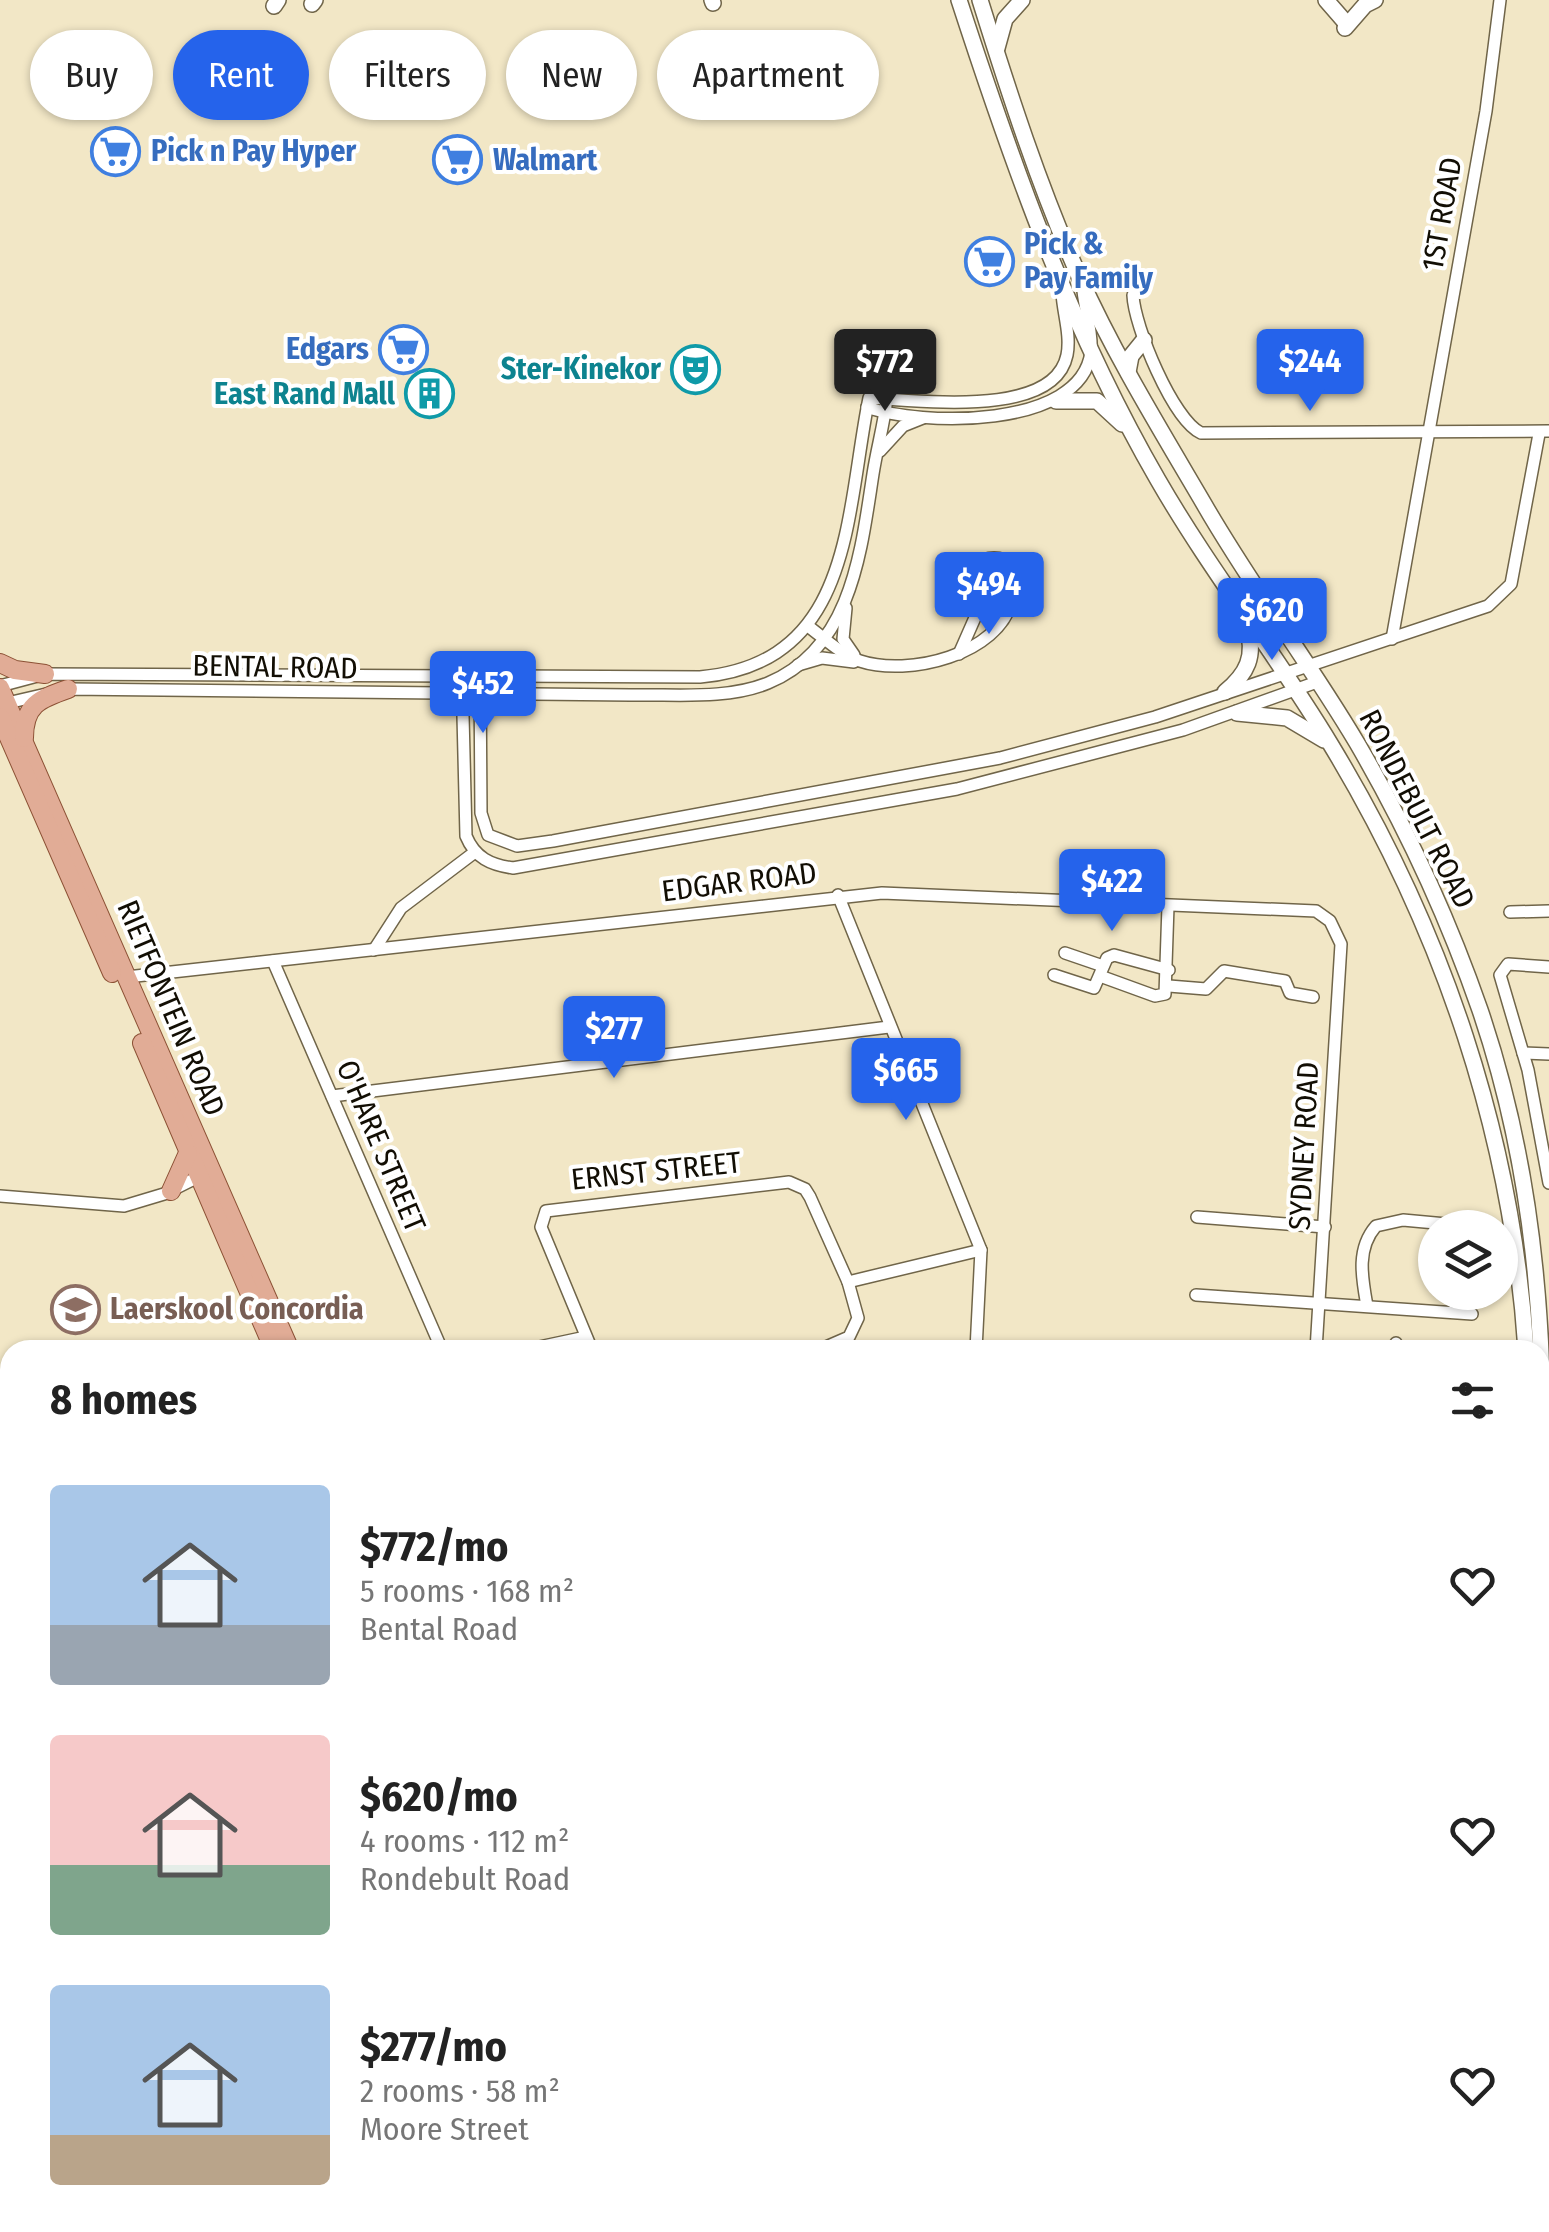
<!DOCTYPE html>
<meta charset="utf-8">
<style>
body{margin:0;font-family:"Fira Sans Condensed",sans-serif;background:#f6f6f6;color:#222;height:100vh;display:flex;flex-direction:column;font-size:38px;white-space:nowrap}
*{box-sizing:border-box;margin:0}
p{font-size:32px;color:#767676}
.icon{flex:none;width:55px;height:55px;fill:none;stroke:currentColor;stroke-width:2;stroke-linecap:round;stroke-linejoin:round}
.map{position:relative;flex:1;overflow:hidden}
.details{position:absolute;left:0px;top:1340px;width:1550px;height:892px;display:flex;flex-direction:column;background:#fff;border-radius:30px 30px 0 0;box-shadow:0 2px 8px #0004}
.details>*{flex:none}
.top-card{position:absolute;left:30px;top:30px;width:1000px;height:90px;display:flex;gap:20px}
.buttons{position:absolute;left:1418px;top:1210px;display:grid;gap:20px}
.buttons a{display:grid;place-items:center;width:100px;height:100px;border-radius:50%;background:#fff;box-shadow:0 2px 8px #0004;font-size:50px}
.price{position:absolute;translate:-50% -85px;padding:0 22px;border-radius:10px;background:#2563eb;color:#fff;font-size:32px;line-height:65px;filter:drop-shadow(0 2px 5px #0008)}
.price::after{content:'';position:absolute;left:50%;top:60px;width:30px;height:22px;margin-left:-15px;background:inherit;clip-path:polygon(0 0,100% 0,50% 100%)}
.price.selected{background:#222;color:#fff}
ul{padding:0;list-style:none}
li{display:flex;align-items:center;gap:30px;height:250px;padding:0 50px}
li span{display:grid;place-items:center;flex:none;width:280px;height:200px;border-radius:10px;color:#555}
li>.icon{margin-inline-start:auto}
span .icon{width:120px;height:120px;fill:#fffc;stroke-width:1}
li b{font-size:42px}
h2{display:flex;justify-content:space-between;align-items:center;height:120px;padding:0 50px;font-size:42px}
.pill{padding:0 35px;border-radius:45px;background:#fff;box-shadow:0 2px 8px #0004;font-size:35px;line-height:90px}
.pill.selected{background:#2563eb;color:#fff}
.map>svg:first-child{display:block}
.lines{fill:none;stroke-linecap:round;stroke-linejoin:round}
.minor-casing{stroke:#706549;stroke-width:14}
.tertiary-casing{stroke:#706549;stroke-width:16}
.secondary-casing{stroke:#706549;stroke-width:18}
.primary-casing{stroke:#8c5135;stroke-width:20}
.minor{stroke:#fff;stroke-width:11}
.tertiary{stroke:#fff;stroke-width:14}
.secondary{stroke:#fff;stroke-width:15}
.primary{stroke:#e1ac96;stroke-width:18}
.labels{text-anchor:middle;stroke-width:8;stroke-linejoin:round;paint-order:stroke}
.shop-label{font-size:30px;font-weight:bold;fill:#366cbe;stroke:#fff;text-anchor:start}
.street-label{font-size:30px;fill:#120e04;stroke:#fff}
.culture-label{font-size:30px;font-weight:bold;fill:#0d838f;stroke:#fff;text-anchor:end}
.education-label{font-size:30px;font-weight:bold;fill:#785e54;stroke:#fff;text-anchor:start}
</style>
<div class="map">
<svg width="1549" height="2232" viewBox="0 0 1549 2232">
<rect width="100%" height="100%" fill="#f2e7c6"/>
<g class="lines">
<defs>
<g id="minor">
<path d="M1133,295C1134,326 1173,420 1201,433L1549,431"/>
<path d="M867,407C919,426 1081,430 1091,352C1093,334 1085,310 1083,291"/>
<polyline points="880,451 903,426 923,418"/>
<circle cx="994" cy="583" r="25"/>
<polyline points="846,608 843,639 854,655"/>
<path d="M809,627C824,638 842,655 860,661C908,677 999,655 1012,600"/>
<polyline points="1392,639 1486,111 1500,0"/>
<polyline points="959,654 981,604"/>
<polyline points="798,665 822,658 854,662"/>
<path d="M462,675L466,836C475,858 491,865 513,868L957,789L1183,730L1317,682"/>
<polyline points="480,675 481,813 488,835 517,846 553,841 1000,758 1155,717 1488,606 1511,584 1539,434"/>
<path d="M0,686L45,674L700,677C854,663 845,516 869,398C919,400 1054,419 1067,355C1071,335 1063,313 1062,293"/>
<path d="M3,704L68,689L631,695C676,694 726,700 768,683C852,648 861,551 873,474C877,448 884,424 887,398"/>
<polyline points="838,895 981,1250 976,1350"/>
<polyline points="1510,912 1549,911"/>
<polyline points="374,950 401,908 475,852"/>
<polyline points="1065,953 1103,966"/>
<polyline points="273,961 442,1350"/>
<polyline points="1549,967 1508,964 1500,975 1528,1070 1549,1183"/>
<polyline points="1054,975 1094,988 1107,958 1114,955 1169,970"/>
<polyline points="1100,976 1155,996 1165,994 1168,906"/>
<polyline points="127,977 882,893 1316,911 1330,921 1341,944 1316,1350"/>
<polyline points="1169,986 1206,989 1224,971 1285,981 1290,993 1313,997"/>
<polyline points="1523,1053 1549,1054"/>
<polyline points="332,1096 889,1027"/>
<polyline points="0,1196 124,1206 164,1194 204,1174"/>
<polyline points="1197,1217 1325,1227"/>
<polyline points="848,1282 981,1250"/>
<polyline points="1196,1295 1472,1314"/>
<path d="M1367,1306C1362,1278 1356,1249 1376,1226L1403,1220L1457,1225"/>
<polyline points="525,1350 586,1337"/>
<polyline points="592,1350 541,1227 546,1211 789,1182 805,1189 810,1197 848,1282 858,1318 849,1337 819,1350"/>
<polyline points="1396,1350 1396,1343"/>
<polyline points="0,1427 10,1449"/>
<polyline points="0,1543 10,1539"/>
<polyline points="0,1687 10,1682"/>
<polyline points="0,1955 10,1978"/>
<polyline points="0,2207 10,2204"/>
<polyline points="846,2222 850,2232"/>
<polyline points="972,2222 977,2232"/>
<polyline points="283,2232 307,2222"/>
<polyline points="787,2232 809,2222"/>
<polyline points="1270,2232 1270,2222"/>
</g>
<polyline id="tertiary" points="1540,1918 1549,1921"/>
<g id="secondary">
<polyline points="712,0 713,3"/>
<path d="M959,0C1013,166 1070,328 1158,480C1211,572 1277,655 1331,745C1443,930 1512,1135 1526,1350"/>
<path d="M980,0C1009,93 1039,186 1079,276C1114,354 1160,429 1204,504C1251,586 1309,662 1357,743C1406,827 1448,918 1480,1010C1538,1180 1549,1360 1540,1539"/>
<polyline points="1326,0 1346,23"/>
<polyline points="312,4 315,0"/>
<polyline points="274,6 278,0"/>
<polyline points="1345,28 1365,5 1375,0"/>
<polyline points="997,48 1005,19 1022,0"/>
<polyline points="1128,372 1131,356 1144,340"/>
<polyline points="1056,401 1097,401 1122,424"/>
<path d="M1225,692C1247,674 1256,656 1247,627"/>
<polyline points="1237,713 1287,718 1324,740"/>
<polyline points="1540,1932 1544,1931"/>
<polyline points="1464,2232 1465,2222"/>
<polyline points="1483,2232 1484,2222"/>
</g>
<g id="primary">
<polyline points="0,663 15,670 45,674"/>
<polyline points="0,688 290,1350"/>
<polyline points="0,717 112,973"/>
<path d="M24,738C24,705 39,699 68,689"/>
<polyline points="142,1043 274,1350"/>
<polyline points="171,1191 188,1153"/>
<polyline points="660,2222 665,2232"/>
</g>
</defs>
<use href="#minor" class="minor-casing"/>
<use href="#tertiary" class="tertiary-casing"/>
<use href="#secondary" class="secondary-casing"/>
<use href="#primary" class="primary-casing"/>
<use href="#minor" class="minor"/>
<use href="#tertiary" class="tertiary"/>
<use href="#secondary" class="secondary"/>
<use href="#primary" class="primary"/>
</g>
<defs>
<symbol id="supermarket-ring" viewBox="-11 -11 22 22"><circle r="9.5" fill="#fff" stroke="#3f7fe0" stroke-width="1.5"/><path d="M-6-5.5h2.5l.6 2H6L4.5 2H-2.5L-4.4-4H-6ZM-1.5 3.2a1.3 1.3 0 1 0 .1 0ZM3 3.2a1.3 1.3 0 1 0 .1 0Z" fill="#3f7fe0"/></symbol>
<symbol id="theatre-ring" viewBox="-11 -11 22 22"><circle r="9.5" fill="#fff" stroke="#0f9aa8" stroke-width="1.5"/><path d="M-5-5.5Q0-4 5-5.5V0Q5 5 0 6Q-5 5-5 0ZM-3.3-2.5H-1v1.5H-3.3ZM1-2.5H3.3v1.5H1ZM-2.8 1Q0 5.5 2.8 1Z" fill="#0f9aa8"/></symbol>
<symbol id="building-ring" viewBox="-11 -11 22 22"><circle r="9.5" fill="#fff" stroke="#0f9aa8" stroke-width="1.5"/><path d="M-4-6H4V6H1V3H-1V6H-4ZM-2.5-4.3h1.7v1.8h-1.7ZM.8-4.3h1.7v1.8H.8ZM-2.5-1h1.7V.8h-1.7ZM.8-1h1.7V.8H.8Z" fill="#0f9aa8"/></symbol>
<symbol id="school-ring" viewBox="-11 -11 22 22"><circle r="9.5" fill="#fff" stroke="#8d6e63" stroke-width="1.5"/><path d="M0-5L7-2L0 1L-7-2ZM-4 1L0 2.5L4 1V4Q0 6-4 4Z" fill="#8d6e63"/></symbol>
</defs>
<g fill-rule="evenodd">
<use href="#supermarket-ring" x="88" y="124" width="55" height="55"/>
<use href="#supermarket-ring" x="430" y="132" width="55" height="55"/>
<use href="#supermarket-ring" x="962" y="234" width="55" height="55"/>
<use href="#supermarket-ring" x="376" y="322" width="55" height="55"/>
<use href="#theatre-ring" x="668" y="342" width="55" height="55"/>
<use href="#building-ring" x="402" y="366" width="55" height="55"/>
<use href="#school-ring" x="48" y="1282" width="55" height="55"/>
</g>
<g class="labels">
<g class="shop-label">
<text x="151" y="161">Pick n Pay Hyper</text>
<text x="493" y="170">Walmart</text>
<text x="1024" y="254">Pick &amp;<tspan x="1024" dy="34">Pay Family</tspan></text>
<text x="369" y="359" text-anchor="end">Edgars</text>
</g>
<g class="street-label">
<text transform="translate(1442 214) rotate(-80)" y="10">1ST ROAD</text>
<text transform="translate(275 667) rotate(1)" y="10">BENTAL ROAD</text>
<text transform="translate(1417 809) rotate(63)" y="10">RONDEBULT ROAD</text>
<text transform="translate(739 882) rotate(-7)" y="10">EDGAR ROAD</text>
<text transform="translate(171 1008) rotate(67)" y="10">RIETFONTEIN ROAD</text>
<text transform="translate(381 1146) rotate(67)" y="10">O'HARE STREET</text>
<text transform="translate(1304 1146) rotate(-87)" y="10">SYDNEY ROAD</text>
<text transform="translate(656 1171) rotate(-6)" y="10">ERNST STREET</text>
</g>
<g class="culture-label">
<text x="661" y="379">Ster-Kinekor</text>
<text x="395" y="404">East Rand Mall</text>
</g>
<g class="education-label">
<text x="110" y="1319">Laerskool Concordia</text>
</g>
</g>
</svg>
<div class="buttons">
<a><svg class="icon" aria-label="layers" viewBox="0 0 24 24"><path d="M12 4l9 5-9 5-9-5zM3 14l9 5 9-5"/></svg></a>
</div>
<b class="price selected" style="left:885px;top:414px">$772</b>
<b class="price" style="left:1310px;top:414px">$244</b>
<b class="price" style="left:989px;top:637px">$494</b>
<b class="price" style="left:1272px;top:663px">$620</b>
<b class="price" style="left:483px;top:736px">$452</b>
<b class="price" style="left:1112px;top:934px">$422</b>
<b class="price" style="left:614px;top:1081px">$277</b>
<b class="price" style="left:906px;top:1123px">$665</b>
<div class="top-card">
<a class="pill">Buy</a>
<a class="pill selected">Rent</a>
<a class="pill">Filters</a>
<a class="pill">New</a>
<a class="pill">Apartment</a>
</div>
<section class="details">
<h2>8 homes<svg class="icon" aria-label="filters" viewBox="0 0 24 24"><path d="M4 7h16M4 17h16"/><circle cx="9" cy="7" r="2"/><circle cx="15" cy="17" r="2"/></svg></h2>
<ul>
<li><span style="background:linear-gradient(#a9c7e8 70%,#9aa5b1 0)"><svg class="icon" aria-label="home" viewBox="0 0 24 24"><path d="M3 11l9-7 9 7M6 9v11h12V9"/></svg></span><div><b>$772/mo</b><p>5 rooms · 168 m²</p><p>Bental Road</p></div><svg class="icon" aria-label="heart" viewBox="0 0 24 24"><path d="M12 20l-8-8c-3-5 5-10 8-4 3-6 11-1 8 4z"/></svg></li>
<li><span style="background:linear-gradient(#f6c9c9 65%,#7fa58c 0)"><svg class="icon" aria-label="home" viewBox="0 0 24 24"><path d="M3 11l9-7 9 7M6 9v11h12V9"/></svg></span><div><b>$620/mo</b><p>4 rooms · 112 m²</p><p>Rondebult Road</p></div><svg class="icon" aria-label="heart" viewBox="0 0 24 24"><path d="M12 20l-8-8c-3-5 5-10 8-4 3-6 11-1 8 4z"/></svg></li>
<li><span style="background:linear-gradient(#a9c7e8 75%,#b9a48a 0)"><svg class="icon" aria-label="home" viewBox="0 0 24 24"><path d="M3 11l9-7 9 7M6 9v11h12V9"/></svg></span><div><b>$277/mo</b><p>2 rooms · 58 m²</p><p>Moore Street</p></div><svg class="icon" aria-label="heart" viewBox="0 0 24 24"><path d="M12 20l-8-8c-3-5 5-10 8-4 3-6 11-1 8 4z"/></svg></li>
</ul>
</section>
</div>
